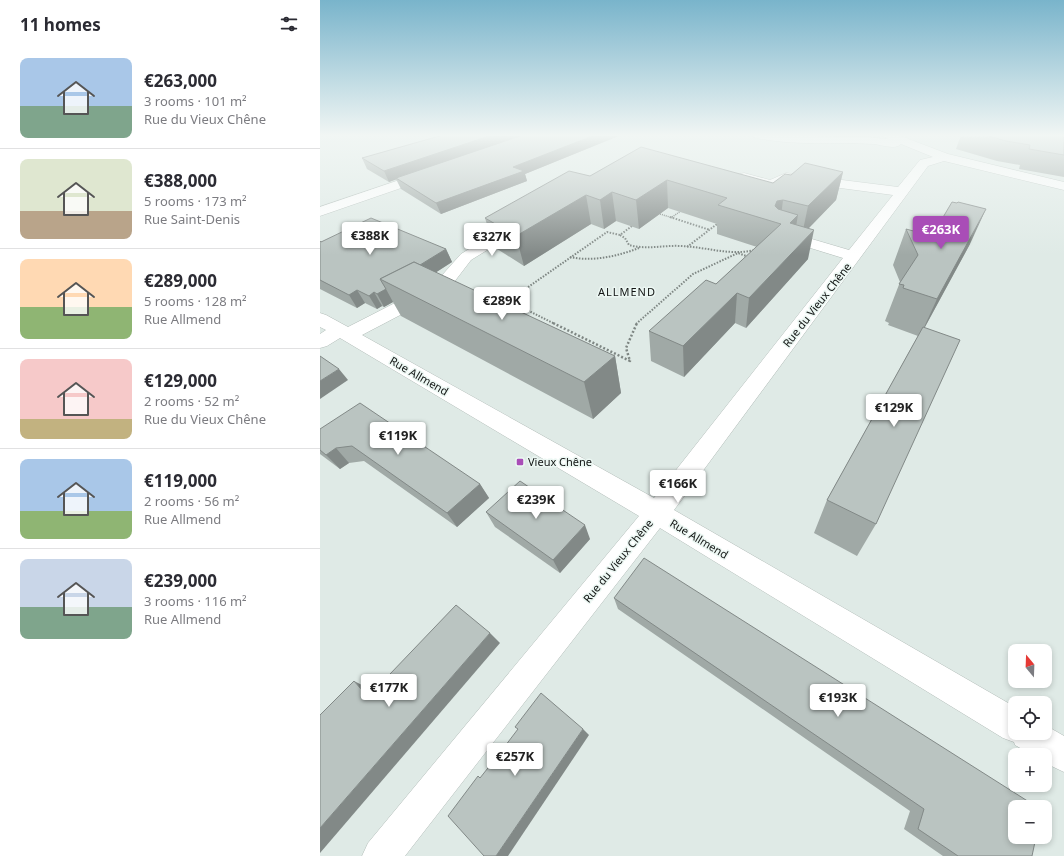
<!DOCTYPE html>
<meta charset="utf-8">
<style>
body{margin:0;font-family:"Noto Sans",sans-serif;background:#f2f2f3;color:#2b2b33;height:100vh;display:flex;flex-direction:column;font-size:15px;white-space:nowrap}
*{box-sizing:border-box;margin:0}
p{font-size:13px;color:#7c7c81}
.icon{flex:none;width:22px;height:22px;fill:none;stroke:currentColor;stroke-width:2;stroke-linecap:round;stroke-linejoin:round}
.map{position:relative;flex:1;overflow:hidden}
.panel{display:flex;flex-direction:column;background:#fff;width:320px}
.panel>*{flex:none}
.needle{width:26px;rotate:341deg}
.controls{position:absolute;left:688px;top:644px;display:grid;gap:8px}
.controls a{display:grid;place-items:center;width:44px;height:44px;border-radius:8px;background:#fff;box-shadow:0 2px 6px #0003;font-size:20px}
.price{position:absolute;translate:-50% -34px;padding:0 9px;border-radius:4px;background:#fff;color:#222;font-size:13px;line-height:26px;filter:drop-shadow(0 1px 2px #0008)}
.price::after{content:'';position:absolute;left:50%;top:24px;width:12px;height:9px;margin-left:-6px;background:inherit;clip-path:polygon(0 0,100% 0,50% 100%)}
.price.on{background:#a94db7;color:#fff}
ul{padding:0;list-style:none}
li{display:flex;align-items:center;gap:12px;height:100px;padding:0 20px}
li+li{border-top:1px solid #e1e1e2}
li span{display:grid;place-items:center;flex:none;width:112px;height:80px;border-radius:8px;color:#555}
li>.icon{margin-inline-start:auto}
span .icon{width:48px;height:48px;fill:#fffc;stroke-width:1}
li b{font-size:17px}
h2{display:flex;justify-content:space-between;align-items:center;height:48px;padding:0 20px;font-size:17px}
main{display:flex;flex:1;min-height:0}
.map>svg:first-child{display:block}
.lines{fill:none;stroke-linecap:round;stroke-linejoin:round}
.minor-casing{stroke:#b2bcb8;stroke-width:1}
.path-far2{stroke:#7e8683;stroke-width:1.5;stroke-dasharray:1 1;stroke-linecap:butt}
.path-far1{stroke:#7e8683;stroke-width:2;stroke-dasharray:1.5 1.5;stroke-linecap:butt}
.path{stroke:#7e8683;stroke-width:2.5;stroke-dasharray:2 2;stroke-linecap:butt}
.minor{fill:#fff;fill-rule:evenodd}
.wall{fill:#a0a9a6}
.shaded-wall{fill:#828987}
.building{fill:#bac4c1;stroke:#828987}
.poi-dot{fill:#a94db7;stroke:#ecf7f3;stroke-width:1.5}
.labels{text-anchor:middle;stroke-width:3;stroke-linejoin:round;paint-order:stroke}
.far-quarter-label{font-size:11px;letter-spacing:1px;fill:#111413;stroke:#ecf7f3}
.street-label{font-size:11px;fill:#111413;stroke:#ecf7f3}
.poi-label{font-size:11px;fill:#111413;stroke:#ecf7f3;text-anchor:start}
</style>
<main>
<section class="panel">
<h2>11 homes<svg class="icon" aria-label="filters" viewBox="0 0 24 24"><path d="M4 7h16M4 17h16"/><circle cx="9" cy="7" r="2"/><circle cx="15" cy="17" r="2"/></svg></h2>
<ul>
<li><span style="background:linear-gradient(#a9c7e8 60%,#7fa58c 0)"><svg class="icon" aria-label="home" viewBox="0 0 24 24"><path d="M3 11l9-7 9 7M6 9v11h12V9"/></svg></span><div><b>€263,000</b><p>3 rooms · 101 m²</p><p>Rue du Vieux Chêne</p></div></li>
<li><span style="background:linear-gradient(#dfe7d0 65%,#b9a48a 0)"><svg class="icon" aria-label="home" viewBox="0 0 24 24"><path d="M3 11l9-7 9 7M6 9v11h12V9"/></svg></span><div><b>€388,000</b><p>5 rooms · 173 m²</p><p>Rue Saint-Denis</p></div></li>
<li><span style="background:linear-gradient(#ffd9b3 60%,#8fb573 0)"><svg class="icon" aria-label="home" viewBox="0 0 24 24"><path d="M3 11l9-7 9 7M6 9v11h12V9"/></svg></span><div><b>€289,000</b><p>5 rooms · 128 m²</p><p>Rue Allmend</p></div></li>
<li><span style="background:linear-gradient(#f6c9c9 75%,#c2b280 0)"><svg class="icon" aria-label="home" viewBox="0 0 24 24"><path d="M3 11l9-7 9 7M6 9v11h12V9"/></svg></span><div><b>€129,000</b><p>2 rooms · 52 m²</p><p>Rue du Vieux Chêne</p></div></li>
<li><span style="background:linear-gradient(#a9c7e8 65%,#8fb573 0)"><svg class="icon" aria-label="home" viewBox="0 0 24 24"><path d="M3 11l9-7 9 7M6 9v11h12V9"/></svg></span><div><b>€119,000</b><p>2 rooms · 56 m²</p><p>Rue Allmend</p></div></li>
<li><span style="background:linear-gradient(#c9d6e8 60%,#7fa58c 0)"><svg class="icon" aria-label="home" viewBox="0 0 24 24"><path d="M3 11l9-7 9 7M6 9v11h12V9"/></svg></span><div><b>€239,000</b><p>3 rooms · 116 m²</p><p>Rue Allmend</p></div></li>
</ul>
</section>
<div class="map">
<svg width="744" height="856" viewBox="0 0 744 856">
<rect width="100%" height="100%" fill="#dfeae6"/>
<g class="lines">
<defs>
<g id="minor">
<path d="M431,135L544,137L568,139L562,135H578L628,154L744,182V190L624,161L608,166L354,510L695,707V733H725V725L744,736V772L725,763V755H712L695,745L694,742L683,738L340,528L85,856H42L48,843L319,516L20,338L7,346L0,348V334L6,330L0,327V313L6,315L28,327L116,282L141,254L193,222L198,221L203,222L205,225L203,228L151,260L128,290L42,335L334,498L523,258L458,238L456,235L458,232L463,231L468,232L529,250L573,195L468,181L451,188L420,180L418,177L420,174L424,173L450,180L466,173L578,187L600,160L613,157L581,144C576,150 562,145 554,144C514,142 476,146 436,138Z"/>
<polygon points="106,171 110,172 112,175 110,178 0,216 0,207"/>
</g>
</defs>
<use href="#minor" class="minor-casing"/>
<g class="path-far2">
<polyline points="340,214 353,218"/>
<polyline points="352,217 361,211"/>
</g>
<g class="path-far1">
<polyline points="350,217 390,230"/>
<path d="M300,235L305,238L309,245C327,250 343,245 361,246C387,247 409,256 435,250"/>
<polyline points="367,247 397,224"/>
<path d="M250,257C273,262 298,256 319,248"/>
<polyline points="189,301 235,324"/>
<polyline points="181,306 287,232 300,235 312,226"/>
<polyline points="316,324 373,274 418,253 429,257"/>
</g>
<polyline class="path" points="233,323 310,361 306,348 317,323"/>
<use href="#minor" class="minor"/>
</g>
<g class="wall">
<polygon points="123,135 301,135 205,174 207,181 121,214 81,189 76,179 69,182 47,169 42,158"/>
<polygon points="641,135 744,135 744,177 699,169 700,165 677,161 636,149"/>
<polygon points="523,172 516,200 489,228 488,259 426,328 415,323 364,377 331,361 329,331 396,284 437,247 397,234 397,224 348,208 319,229 296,221 284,229 271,224 204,266 174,247 165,218 270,176 453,183 471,175"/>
<polygon points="586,229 612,236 650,244 605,327 556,524 537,556 494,533 507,500 598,336 568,325 569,323 565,321 580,282 573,265"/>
<polygon points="0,241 126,249 132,262 115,273 295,356 301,393 273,419 81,316 73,302 64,307 62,306 57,309 45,303 37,308 0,289"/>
<polygon points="0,429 160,484 169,498 137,527 44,461 29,463 20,469 0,454"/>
<polygon points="166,512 270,539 240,573 175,527"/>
<polygon points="294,598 712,856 623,856 584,829 590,811 298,609"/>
</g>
<g class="shaded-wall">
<polygon points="172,135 204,135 69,182 64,171"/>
<polygon points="275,135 301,135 205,174 207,181 121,214 116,203 193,167"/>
<polygon points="523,172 516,200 482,235 488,206"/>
<polygon points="347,180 348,208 319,229 316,200"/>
<polygon points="292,192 296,221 284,229 280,200"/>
<polygon points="266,195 271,224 204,266 196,236"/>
<polygon points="463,200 460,224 455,206 457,201"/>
<polygon points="666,209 650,244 600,336 617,299"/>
<polygon points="478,215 473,244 470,223"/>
<polygon points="494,230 488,259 426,328 429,298"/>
<polygon points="126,249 132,262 93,287 83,276"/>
<polygon points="66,289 73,302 64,307 57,294"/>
<polygon points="37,290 45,303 37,308 29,295"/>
<polygon points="54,292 62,306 57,309 49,296"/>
<polygon points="417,293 415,323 364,377 363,346"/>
<polygon points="295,356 301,393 273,419 264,382"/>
<polygon points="19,369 28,380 0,399 0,381"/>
<polygon points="16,448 29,463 20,469 6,455"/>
<polygon points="160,484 169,498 137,527 127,513"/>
<polygon points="265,525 270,539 240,573 233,560"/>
<polygon points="170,633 180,643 0,853 0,828"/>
<polygon points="34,681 50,689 64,704 48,697"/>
<polygon points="263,729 269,735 188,856 176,856"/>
</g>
<g class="building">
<polygon points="123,135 172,135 64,171 42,158"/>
<polygon points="203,135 275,135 193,167 204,171 116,203 76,178"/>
<polygon points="664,135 744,135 744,155 709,149 710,145 686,141"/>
<polygon points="321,147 453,183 465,174 471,175 485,163 523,172 488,206 463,200 457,201 455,206 458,209 478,215 470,223 494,230 429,298 417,293 363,346 329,331 386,280 396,284 461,224 398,205 407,198 347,180 316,200 292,192 280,200 266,195 196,236 165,218 249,171 270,176"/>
<polygon points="632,202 637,203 638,202 666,209 617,299 583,288 584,285 579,284 598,255 586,229 612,236"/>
<polygon points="51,218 126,249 100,265 94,262 60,279 66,289 57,294 54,292 49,296 37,290 29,295 0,280 0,241 1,242"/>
<polygon points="94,262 295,356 264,382 60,279"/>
<polygon points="603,327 640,340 556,524 507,500"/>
<polygon points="0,356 19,369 0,381"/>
<polygon points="40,403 160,484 127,513 32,446 16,448 6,455 0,450 0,429"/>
<polygon points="200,481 265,525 233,560 166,512"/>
<polygon points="324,558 717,807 695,807 695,837 716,837 712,856 638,856 598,829 604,809 294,598"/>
<polygon points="136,605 170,633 0,828 0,715 34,681 48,697"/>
<polygon points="221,693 263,729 176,856 164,856 128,816 158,776 160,778 179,754 198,729 195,727"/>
</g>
<linearGradient id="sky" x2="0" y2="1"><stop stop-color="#79b4cb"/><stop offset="0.53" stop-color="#f1f6f4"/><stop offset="1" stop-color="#f1f6f4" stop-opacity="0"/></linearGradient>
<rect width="744" height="255" fill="url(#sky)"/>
<rect class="poi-dot" x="196" y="458" width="8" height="8" rx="2"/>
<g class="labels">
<g class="far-quarter-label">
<text x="307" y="296">ALLMEND</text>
</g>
<g class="street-label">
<text transform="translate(497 305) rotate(-52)" y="4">Rue du Vieux Chêne</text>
<text transform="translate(99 376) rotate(30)" y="4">Rue Allmend</text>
<text transform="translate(379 539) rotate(31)" y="4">Rue Allmend</text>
<text transform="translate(298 561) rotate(-51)" y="4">Rue du Vieux Chêne</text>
</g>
<g class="poi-label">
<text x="208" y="466">Vieux Chêne</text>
</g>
</g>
</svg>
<div class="controls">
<a><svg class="needle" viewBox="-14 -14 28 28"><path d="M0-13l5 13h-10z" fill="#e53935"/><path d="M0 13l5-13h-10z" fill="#7c7c81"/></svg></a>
<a><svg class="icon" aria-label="locate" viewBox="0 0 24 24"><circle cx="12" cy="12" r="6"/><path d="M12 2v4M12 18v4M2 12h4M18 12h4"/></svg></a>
<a>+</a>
<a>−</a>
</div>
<b class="price on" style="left:621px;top:250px">€263K</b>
<b class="price" style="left:50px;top:256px">€388K</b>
<b class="price" style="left:172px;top:257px">€327K</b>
<b class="price" style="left:182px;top:321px">€289K</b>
<b class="price" style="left:574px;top:428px">€129K</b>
<b class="price" style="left:78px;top:456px">€119K</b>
<b class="price" style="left:358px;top:504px">€166K</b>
<b class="price" style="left:216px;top:520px">€239K</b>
<b class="price" style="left:69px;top:708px">€177K</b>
<b class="price" style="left:518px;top:718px">€193K</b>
<b class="price" style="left:195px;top:777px">€257K</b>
</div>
</main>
